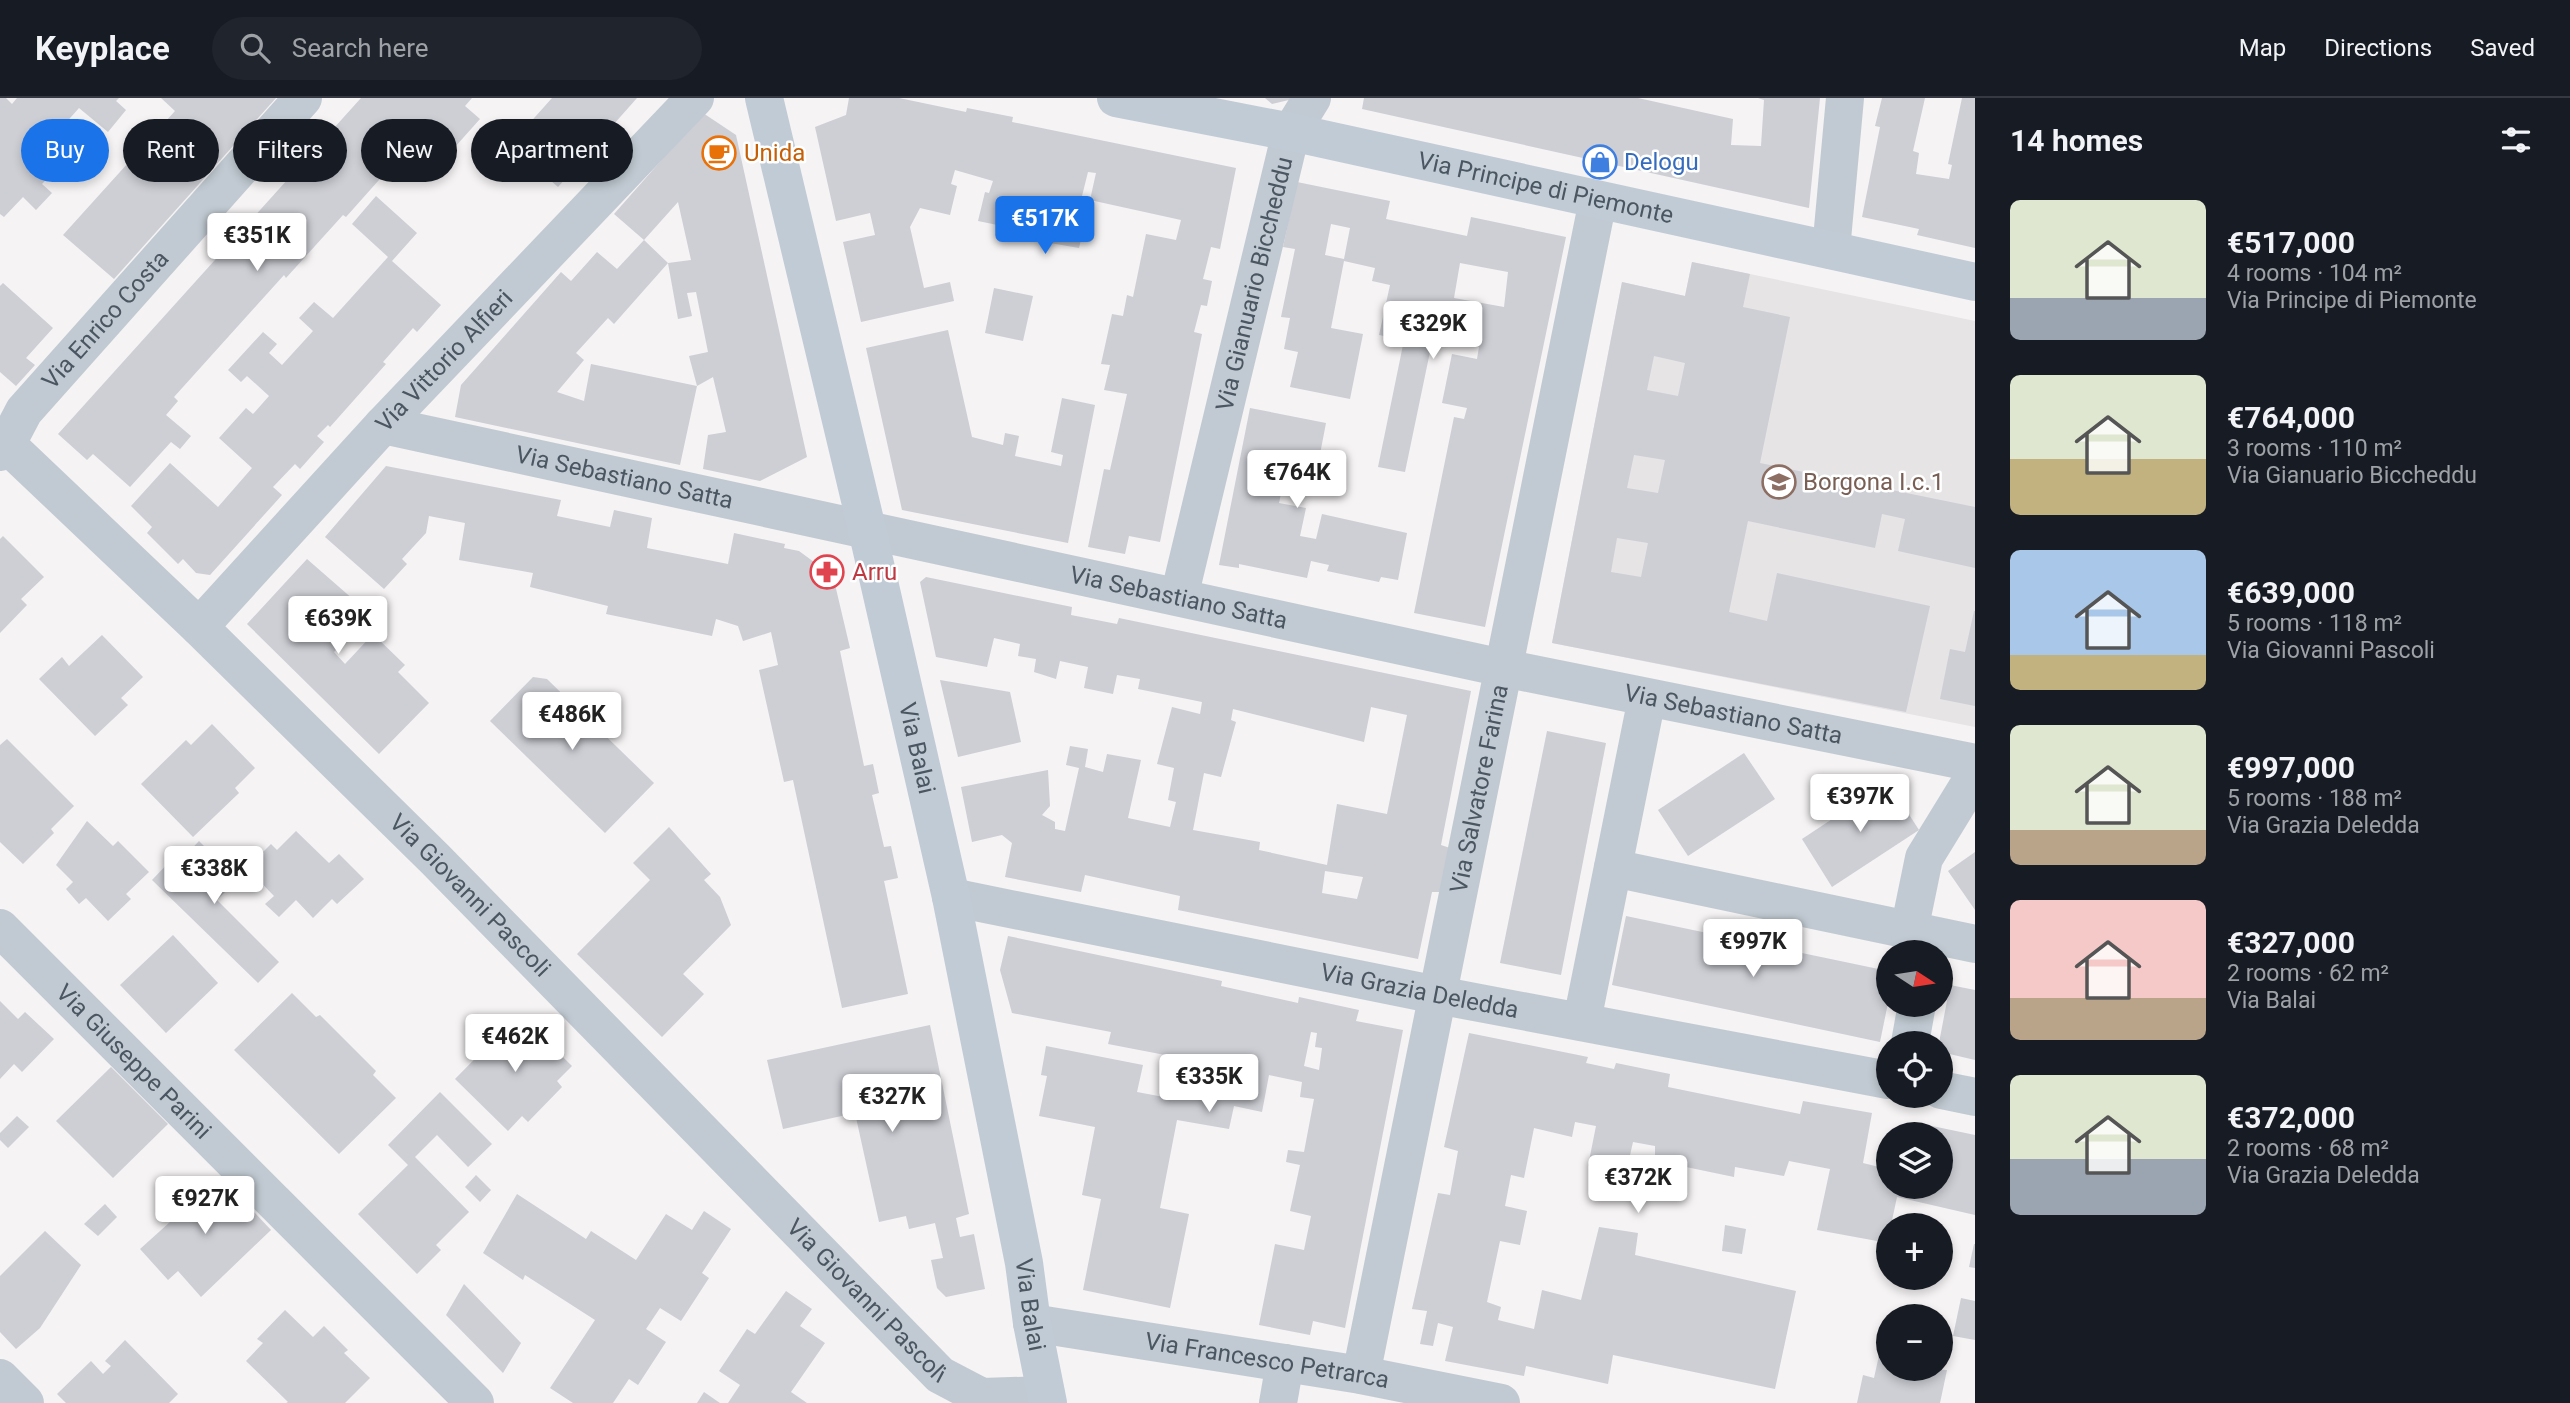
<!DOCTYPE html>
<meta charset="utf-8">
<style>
body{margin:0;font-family:Roboto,sans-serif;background:#20242c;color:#f1f3f6;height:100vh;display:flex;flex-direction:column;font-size:26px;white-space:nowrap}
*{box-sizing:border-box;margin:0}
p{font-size:23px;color:#9ea1a6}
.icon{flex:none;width:38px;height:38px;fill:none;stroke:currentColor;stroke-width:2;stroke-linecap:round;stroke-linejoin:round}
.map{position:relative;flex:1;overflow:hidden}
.drawer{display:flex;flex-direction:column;background:#171b24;width:595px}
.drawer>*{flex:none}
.hud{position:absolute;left:21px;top:21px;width:665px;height:63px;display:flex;gap:14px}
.needle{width:46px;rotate:102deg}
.fabs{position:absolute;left:1876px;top:842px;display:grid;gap:14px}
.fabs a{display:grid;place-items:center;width:77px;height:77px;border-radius:50%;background:#171b24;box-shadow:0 4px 10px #0003;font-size:35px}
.price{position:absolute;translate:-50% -60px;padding:0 16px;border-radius:7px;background:#fff;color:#222;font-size:23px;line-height:46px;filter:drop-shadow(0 2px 4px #0008)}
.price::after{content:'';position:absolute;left:50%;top:42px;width:21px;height:16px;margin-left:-10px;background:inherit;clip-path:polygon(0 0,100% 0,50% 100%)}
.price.selected{background:#1a73e8;color:#fff}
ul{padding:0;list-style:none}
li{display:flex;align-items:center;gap:21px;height:175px;padding:0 35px}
li span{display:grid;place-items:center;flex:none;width:196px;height:140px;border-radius:10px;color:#555}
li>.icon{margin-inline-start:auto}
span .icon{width:84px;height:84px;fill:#fffc;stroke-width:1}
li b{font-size:30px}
h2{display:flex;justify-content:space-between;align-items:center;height:84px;padding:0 35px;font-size:30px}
.tag{padding:0 24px;border-radius:32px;background:#171b24;box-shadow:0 4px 10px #0003;font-size:24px;line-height:63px}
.tag.selected{background:#1a73e8;color:#fff}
header{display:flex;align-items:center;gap:42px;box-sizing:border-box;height:98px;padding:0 35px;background:#171b24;border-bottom:2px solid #363941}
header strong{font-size:33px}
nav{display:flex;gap:38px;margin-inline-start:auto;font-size:24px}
.search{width:490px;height:63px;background:#20242c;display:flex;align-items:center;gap:18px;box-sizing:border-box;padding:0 24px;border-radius:38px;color:#9ea1a6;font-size:26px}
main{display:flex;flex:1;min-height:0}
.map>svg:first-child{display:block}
.education{fill:#e6e4e5}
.building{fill:#cdcfd5;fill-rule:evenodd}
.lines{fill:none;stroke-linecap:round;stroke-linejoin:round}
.street{stroke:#c1cad2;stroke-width:38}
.secondary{stroke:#c1cbd6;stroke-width:38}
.labels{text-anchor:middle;stroke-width:5;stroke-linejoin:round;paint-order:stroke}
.food-label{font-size:24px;fill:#c56008;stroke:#fff;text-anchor:start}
.shop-label{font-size:24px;fill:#366cbe;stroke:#fff;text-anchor:start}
.street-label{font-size:24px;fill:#4a5661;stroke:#fff}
.education-label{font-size:24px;fill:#785e54;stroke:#fff;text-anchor:start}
.health-label{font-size:24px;fill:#be3a42;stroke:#fff;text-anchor:start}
</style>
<header>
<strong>Keyplace</strong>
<div class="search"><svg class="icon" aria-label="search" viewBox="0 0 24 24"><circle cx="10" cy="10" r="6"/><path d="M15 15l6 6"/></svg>Search here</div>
<nav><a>Map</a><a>Directions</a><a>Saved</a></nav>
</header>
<main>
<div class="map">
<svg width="1975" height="1305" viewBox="0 0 1975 1305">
<rect width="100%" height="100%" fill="#f5f3f3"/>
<polygon class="education" points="1692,164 1975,223 1975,629 1552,545 1622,184 1685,198"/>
<g class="building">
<polygon points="0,0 6,0 12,6 17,0 119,0 116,3 126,12 108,34 79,10 54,38 50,34 37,50 58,69 42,86 52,95 36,112 23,99 4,119 0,116"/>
<polygon points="161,0 276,0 114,181 63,137 175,13"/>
<polygon points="361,0 472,0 465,8 480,21 429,78 403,55 346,119 343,117 286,180 284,177 174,299 178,303 166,317 191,338 180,351 171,344 130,389 93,356 87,362 58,336"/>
<polygon points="552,0 637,0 558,89 510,47"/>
<polygon points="849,0 899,0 966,14 967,10 1013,19 1012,24 1236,70 1220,151 1211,149 1203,181 1212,183 1207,208 1201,207 1194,234 1202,236 1160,444 1129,438 1125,456 1088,449 1104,371 1110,372 1127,296 1104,292 1110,267 1101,266 1112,216 1123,218 1127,197 1133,199 1146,136 1176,142 1181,122 1090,102 1096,75 1088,74 1082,98 1090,104 1079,150 1050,145 1051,138 978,123 985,94 989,95 993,83 955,72 951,86 957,88 950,117 920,110 910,129 924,190 950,184 954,203 861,224 843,144 875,137 870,115 836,123 815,29 846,17"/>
<polygon points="1265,0 1293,0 1293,1 1272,6"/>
<polygon points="1364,0 1638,0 1733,21 1731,47 1761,48 1764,2 1758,0 1820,0 1809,110 1362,11"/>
<polygon points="1882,0 1925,0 1913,53 1919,55 1916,76 1949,81 1952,67 1948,66 1962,0 1975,0 1975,150 1917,137 1919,131 1862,119 1880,29 1875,28"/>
<polygon points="703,15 736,37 807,359 760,383 703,371 708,337 726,334 713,279 697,288 680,367 455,319 461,287 561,174 571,183 597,154 617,171 644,142 668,165 614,226 608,220 576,255 584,262 557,294 584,303 591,266 697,288 689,258 708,254 696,194 687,195 692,218 678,221 668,165 691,162 678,104 644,142 614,116"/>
<path d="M1297,84L1390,103L1386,121L1467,138L1471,119L1566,139L1485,529L1414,515L1454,319L1464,321L1467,310L1442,305L1452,256L1477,261L1479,249L1459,245L1462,233L1448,230L1451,215L1420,209L1413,245L1431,249L1405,374L1378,369L1404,242L1379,237L1390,187L1372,183L1375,170L1344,163L1331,230L1363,236L1350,301L1290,289L1298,254L1284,251L1290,220L1281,219L1295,151L1283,149ZM1331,126L1350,130L1344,161L1325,157ZM1460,165L1508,174L1504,209L1454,200Z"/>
<polygon points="376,98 417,135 392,163 441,207 417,234 413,230 383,264 386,266 330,329 328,327 317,338 324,344 300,371 295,366 273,389 282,397 210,477 196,475 183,461 178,466 147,435 152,429 131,408 170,365 218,409 252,370 219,340 246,310 253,316 269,298 247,278 241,284 228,272 263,234 277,246 269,255 282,267 313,233 299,220 314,204 333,220 388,159 352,126"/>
<path d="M1692,164L1750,176L1743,209L1790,219L1760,365L1975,409V470L1898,453L1905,421L1882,416L1875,450L1748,423L1729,514L1767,523L1777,475L1930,508L1906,614L1552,545L1622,184L1685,198ZM1654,258L1685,265L1678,298L1647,292ZM1634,357L1665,362L1658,395L1627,390ZM1617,440L1648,445L1641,479L1611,474Z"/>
<polygon points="3,185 53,230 26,260 35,267 16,288 0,274 0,188"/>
<polygon points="994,190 1033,198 1023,243 985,235"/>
<polygon points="948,232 972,339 1003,347 1005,335 1019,338 1015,358 1061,368 1063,357 1051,354 1062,300 1095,307 1068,445 902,412 866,250"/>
<polygon points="1250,310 1326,325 1315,382 1285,377 1279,405 1306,410 1300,438 1316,441 1322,416 1407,435 1398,482 1381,479 1379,484 1327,473 1329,467 1311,463 1307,480 1239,466 1239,470 1219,467"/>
<polygon points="386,368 561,402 557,418 610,429 614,412 652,420 647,450 728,466 734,435 785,446 784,450 799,453 833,478 850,550 840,553 864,668 873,666 879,695 872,697 884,749 891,748 898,780 884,783 908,896 842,910 793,682 784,684 759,572 778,567 771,534 743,543 738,528 716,521 712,538 606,516 608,508 530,489 533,475 459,462 465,425 429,418 426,435 402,461 407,466 384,491 325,439"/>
<polygon points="3,438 44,479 21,501 27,507 0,535 0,441"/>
<polygon points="307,461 370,516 334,554 345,566 373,536 405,567 398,574 429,605 379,656 247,526"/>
<path d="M926,479L1072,509L1071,517L1117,526L1119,520L1471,593L1441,747L1450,750L1441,794H1432L1418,861L1178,812L1180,798L1085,777L1081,794L1005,779L1012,745L1002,737L972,744L961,689L1048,672L1050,708L1042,717L1055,724V731L1065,733L1079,670L1066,667L1070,648L1088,651L1085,669L1103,674L1107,656L1141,662L1128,720L1170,729L1176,704L1168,702L1174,670L1157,666L1172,609L1200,616L1202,604L1138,591L1140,581L1117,577L1113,596L1084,590L1088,569L1060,563L1056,581L1034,574L1036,561L1018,558L1020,546L994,540L987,569L936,559L920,484ZM1371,609L1407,617L1387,716L1337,706L1327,767L1259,752L1260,744L1193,732L1204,675L1221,679L1236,624L1231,622L1233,611L1364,644ZM1325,773L1363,779L1357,801L1322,795Z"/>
<polygon points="1974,513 1975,513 1975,608 1940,601 1950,551 1965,554"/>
<polygon points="102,537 143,579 121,600 128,607 95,638 39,581 62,559 69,568"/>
<polygon points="533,579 547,581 654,685 605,735 490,623"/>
<polygon points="940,582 1010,594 1021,644 958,659"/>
<polygon points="212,626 255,670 235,690 239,695 193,739 141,686 186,642 191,647"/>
<polygon points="1547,633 1606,645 1561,877 1500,865"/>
<polygon points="7,641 74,708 51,731 54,735 23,766 0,744 0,647"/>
<polygon points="1744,655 1775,701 1688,758 1658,712"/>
<polygon points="1888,684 1919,732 1832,789 1802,741"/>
<polygon points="87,723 113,748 118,743 149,774 126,796 131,801 108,823 86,800 79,806 66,791 73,784 56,767"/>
<polygon points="669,729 711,776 704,782 720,799 731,827 683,876 704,896 662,939 577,856 650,782 633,765"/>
<polygon points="296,733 329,765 339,756 364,781 337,806 332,801 313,820 296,802 279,819 265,806 274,798 247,770 271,746 277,752"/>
<polygon points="199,743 214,758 217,755 235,772 232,775 238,781 217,802 279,864 258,885 152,782 174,759 179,764"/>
<polygon points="1975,754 1975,812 1948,773"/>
<polygon points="1626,818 1888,873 1888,905 1880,944 1612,887"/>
<polygon points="173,837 218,885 166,935 120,887"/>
<path d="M1008,838L1222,883L1221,888L1298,905L1299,899L1359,912L1356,923L1403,932L1345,1230L1313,1223L1310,1237L1259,1227L1275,1146L1304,1152L1311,1118L1290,1113L1300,1067L1286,1064L1288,1052L1304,1054L1314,1001L1300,999L1302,984L1269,977L1262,1014L1234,1008L1229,1031L1177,1022L1160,1110L1189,1116L1170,1210L1083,1192L1101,1101L1082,1097L1095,1029L1039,1018L1047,978L1041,977L1046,948L1143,967L1137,994L1169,1000L1174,971L1185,972L1186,961L1108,946L1111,934L1012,915L1000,872ZM1311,934L1317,935L1315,949L1322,950L1319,972L1304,968ZM1207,978L1217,981L1211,1003L1202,998Z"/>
<polygon points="1950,887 1975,892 1975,962 1941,954 1941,945 1939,945"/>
<polygon points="292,895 316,919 320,917 376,973 373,977 396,1000 339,1056 234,952"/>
<polygon points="0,903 18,921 25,914 54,941 22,974 14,966 0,981"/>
<polygon points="519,916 572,968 557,983 562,989 528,1024 522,1018 508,1033 455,981"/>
<polygon points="930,927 969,1116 956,1120 960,1139 974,1136 985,1191 946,1199 937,1190 931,1162 943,1160 935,1125 909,1131 906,1118 879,1124 855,1015 783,1031 767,962"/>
<polygon points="1469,935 1588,959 1586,965 1614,971 1616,965 1670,976 1668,989 1800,1016 1803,1003 1872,1015 1863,1065 1883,1070 1888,1055 1888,1088 1941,1088 1941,1036 1911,1036 1913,1024 1975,1037 1975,1117 1897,1099 1891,1127 1888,1127 1888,1145 1817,1132 1830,1071 1789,1063 1784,1078 1735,1069 1734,1079 1686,1069 1686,1064 1655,1057 1655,1048 1633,1044 1626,1075 1588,1068 1596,1028 1575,1024 1572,1039 1534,1030 1524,1080 1511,1077 1505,1108 1527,1113 1520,1147 1500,1143 1487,1204 1501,1209 1498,1222 1534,1231 1542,1192 1581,1202 1599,1129 1638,1135 1635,1157 1796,1193 1775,1291 1613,1257 1608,1286 1526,1268 1524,1278 1445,1263 1453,1229 1438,1225 1433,1248 1420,1246 1427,1213 1412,1211 1438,1095 1450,1097 1458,1053 1444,1049"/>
<polygon points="111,969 168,1026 113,1080 56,1023"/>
<polygon points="440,994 492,1046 468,1069 437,1037 415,1059 469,1114 436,1147 441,1152 417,1176 358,1116 408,1067 388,1047"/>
<polygon points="17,1018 29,1029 8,1050 0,1042 0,1035"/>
<polygon points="476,1077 491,1092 480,1104 465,1089"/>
<polygon points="201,1078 223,1102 233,1092 271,1132 201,1199 178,1173 168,1182 140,1151 170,1124 162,1115"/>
<polygon points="517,1096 586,1141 591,1133 636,1162 666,1116 692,1132 704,1113 731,1131 702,1175 709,1180 681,1223 660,1210 646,1231 666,1244 638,1287 629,1281 613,1305 573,1305 550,1290 595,1222 525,1177 523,1182 483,1155"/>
<polygon points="105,1106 117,1119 98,1138 84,1126"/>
<polygon points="1725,1127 1746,1131 1742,1156 1722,1153"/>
<polygon points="45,1133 81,1167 40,1230 16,1251 0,1234 0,1178"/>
<polygon points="1974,1146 1975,1146 1975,1170 1969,1169"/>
<polygon points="464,1186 521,1245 503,1275 446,1217"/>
<polygon points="786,1193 812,1211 800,1228 825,1245 791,1294 807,1305 728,1305 740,1287 719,1273 747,1231 755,1236"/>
<polygon points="1961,1200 1975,1203 1975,1242 1953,1238"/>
<polygon points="285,1212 313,1239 324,1228 348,1252 344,1255 370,1280 345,1305 286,1305 288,1304 246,1263 263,1245 257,1241"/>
<polygon points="1884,1235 1888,1236 1888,1270 1947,1272 1940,1305 1857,1305 1863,1277 1874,1280"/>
<polygon points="125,1242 178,1296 169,1305 66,1305 57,1296 91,1263 103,1276 111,1268 105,1263"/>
<polygon points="704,1294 720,1305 697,1305"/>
</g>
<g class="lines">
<g class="street">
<polyline points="1831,152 1845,0"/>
<path id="s1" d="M383,327L1503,570L1975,665"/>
<path id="s2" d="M0,340L199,529L435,761L940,1277L982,1299L1046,1297"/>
<path id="s3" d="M0,354L6,347L24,313L303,0"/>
<path id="s4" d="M1179,499L1291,34L1312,0"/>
<path id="s5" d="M199,529L383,327L695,0"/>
<polyline points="1613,770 1975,846"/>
<path id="s6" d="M951,799L1437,897L1888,982"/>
<path id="s7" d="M0,830L475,1305"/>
<polyline points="1909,833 1924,760 1975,677"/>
<polyline points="1582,923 1647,600"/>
<polyline points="1910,945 1917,906"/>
<polyline points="1941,992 1975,999"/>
<path id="s8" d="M1032,1225L1361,1277L1501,1305"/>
<path id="s9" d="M1361,1277L1598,102"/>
<polyline points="0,1280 25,1305"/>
<polyline points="1278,1305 1285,1265"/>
</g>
<g class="secondary">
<path id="s10" d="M764,0L867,431L951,799L1024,1165L1032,1225L1048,1305"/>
<path id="s11" d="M1116,0L1291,34L1975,184"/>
</g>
</g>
<defs>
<symbol id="cafe-ring" viewBox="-11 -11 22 22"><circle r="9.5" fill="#fff" stroke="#e8710a" stroke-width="1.5"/><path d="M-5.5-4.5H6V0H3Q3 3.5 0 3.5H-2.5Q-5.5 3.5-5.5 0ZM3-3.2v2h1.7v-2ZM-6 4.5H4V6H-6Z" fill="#e8710a"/></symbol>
<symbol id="shop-ring" viewBox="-11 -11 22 22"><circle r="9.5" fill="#fff" stroke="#3f7fe0" stroke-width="1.5"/><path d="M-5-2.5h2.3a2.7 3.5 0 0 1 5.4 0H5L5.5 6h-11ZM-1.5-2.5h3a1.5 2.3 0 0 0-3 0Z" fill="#3f7fe0"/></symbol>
<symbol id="school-ring" viewBox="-11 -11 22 22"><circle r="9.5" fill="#fff" stroke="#8d6e63" stroke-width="1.5"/><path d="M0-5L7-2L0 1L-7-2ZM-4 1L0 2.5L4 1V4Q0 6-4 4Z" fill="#8d6e63"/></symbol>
<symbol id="pharmacy-ring" viewBox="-11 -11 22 22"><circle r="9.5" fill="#fff" stroke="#e0444e" stroke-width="1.5"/><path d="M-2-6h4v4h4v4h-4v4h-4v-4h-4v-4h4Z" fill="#e0444e"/></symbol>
</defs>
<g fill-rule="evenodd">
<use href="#cafe-ring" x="700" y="36" width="38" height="38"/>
<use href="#shop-ring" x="1581" y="45" width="38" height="38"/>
<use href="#school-ring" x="1760" y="365" width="38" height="38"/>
<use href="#pharmacy-ring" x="808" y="455" width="38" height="38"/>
</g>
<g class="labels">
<g class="food-label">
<text x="744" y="63">Unida</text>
</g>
<g class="shop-label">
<text x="1624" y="72">Delogu</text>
</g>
<g class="street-label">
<text dy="8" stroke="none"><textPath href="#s11" startOffset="439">Via Principe di Piemonte</textPath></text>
<text dy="8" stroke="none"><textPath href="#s4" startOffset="322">Via Gianuario Biccheddu</textPath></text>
<text dy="8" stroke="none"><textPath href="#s3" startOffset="170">Via Enrico Costa</textPath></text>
<text dy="8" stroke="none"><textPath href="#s5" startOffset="362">Via Vittorio Alfieri</textPath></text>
<text dy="8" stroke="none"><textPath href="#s1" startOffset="247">Via Sebastiano Satta</textPath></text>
<text dy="8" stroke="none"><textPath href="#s1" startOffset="814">Via Sebastiano Satta</textPath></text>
<text dy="8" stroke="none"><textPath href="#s1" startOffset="1381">Via Sebastiano Satta</textPath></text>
<text dy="8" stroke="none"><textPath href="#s10" startOffset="668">Via Balai</textPath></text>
<text dy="8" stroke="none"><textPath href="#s9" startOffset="598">Via Salvatore Farina</textPath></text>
<text dy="8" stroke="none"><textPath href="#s2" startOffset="656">Via Giovanni Pascoli</textPath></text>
<text dy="8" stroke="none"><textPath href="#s6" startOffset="478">Via Grazia Deledda</textPath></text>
<text dy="8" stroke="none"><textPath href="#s7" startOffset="189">Via Giuseppe Parini</textPath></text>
<text dy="8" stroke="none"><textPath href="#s2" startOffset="1223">Via Giovanni Pascoli</textPath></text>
<text dy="8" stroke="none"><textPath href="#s10" startOffset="1236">Via Balai</textPath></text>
<text dy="8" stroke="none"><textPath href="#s8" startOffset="238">Via Francesco Petrarca</textPath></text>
</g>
<g class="education-label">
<text x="1803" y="392">Borgona I.c.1</text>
</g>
<g class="health-label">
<text x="852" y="482">Arru</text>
</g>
</g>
</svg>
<div class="fabs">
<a><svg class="needle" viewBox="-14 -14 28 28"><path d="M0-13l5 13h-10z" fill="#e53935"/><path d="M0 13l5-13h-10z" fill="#9ea1a6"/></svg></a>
<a><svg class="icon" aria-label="locate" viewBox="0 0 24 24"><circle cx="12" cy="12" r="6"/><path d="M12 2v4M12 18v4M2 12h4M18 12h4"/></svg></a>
<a><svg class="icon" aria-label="layers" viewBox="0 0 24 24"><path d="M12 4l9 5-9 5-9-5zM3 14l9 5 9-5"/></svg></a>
<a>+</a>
<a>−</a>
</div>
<b class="price selected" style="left:1045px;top:158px">€517K</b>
<b class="price" style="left:257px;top:175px">€351K</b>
<b class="price" style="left:1433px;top:263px">€329K</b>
<b class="price" style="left:1297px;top:412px">€764K</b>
<b class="price" style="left:338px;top:558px">€639K</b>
<b class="price" style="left:572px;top:654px">€486K</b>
<b class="price" style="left:1860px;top:736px">€397K</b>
<b class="price" style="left:214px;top:808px">€338K</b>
<b class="price" style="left:1753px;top:881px">€997K</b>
<b class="price" style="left:515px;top:976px">€462K</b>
<b class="price" style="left:1209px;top:1016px">€335K</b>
<b class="price" style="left:892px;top:1036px">€327K</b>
<b class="price" style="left:1638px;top:1117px">€372K</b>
<b class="price" style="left:205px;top:1138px">€927K</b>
<div class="hud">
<a class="tag selected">Buy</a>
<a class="tag">Rent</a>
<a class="tag">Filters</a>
<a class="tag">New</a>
<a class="tag">Apartment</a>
</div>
</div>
<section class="drawer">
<h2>14 homes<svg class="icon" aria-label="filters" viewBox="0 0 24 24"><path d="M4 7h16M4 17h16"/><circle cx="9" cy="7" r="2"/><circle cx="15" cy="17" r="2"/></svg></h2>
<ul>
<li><span style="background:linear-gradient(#dfe7d0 70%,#9aa5b1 0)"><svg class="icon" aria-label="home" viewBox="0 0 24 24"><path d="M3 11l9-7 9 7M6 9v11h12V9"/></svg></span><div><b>€517,000</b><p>4 rooms · 104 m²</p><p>Via Principe di Piemonte</p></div></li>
<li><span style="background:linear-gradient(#dfe7d0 60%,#c2b280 0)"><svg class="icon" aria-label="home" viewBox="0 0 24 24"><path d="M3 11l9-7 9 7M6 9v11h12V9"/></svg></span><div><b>€764,000</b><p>3 rooms · 110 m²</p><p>Via Gianuario Biccheddu</p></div></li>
<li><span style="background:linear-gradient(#a9c7e8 75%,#c2b280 0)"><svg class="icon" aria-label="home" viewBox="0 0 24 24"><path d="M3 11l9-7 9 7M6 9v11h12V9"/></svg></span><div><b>€639,000</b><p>5 rooms · 118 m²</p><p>Via Giovanni Pascoli</p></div></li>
<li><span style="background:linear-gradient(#dfe7d0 75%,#b9a48a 0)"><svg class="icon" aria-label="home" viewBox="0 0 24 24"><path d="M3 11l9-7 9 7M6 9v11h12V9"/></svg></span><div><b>€997,000</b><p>5 rooms · 188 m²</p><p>Via Grazia Deledda</p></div></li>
<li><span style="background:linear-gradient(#f6c9c9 70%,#b9a48a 0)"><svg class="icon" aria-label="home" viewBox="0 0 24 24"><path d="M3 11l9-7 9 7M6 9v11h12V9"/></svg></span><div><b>€327,000</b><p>2 rooms · 62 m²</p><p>Via Balai</p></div></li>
<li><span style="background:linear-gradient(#dfe7d0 60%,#9aa5b1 0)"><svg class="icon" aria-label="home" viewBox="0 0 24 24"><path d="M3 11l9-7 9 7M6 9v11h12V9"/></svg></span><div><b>€372,000</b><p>2 rooms · 68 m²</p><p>Via Grazia Deledda</p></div></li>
</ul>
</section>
</main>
